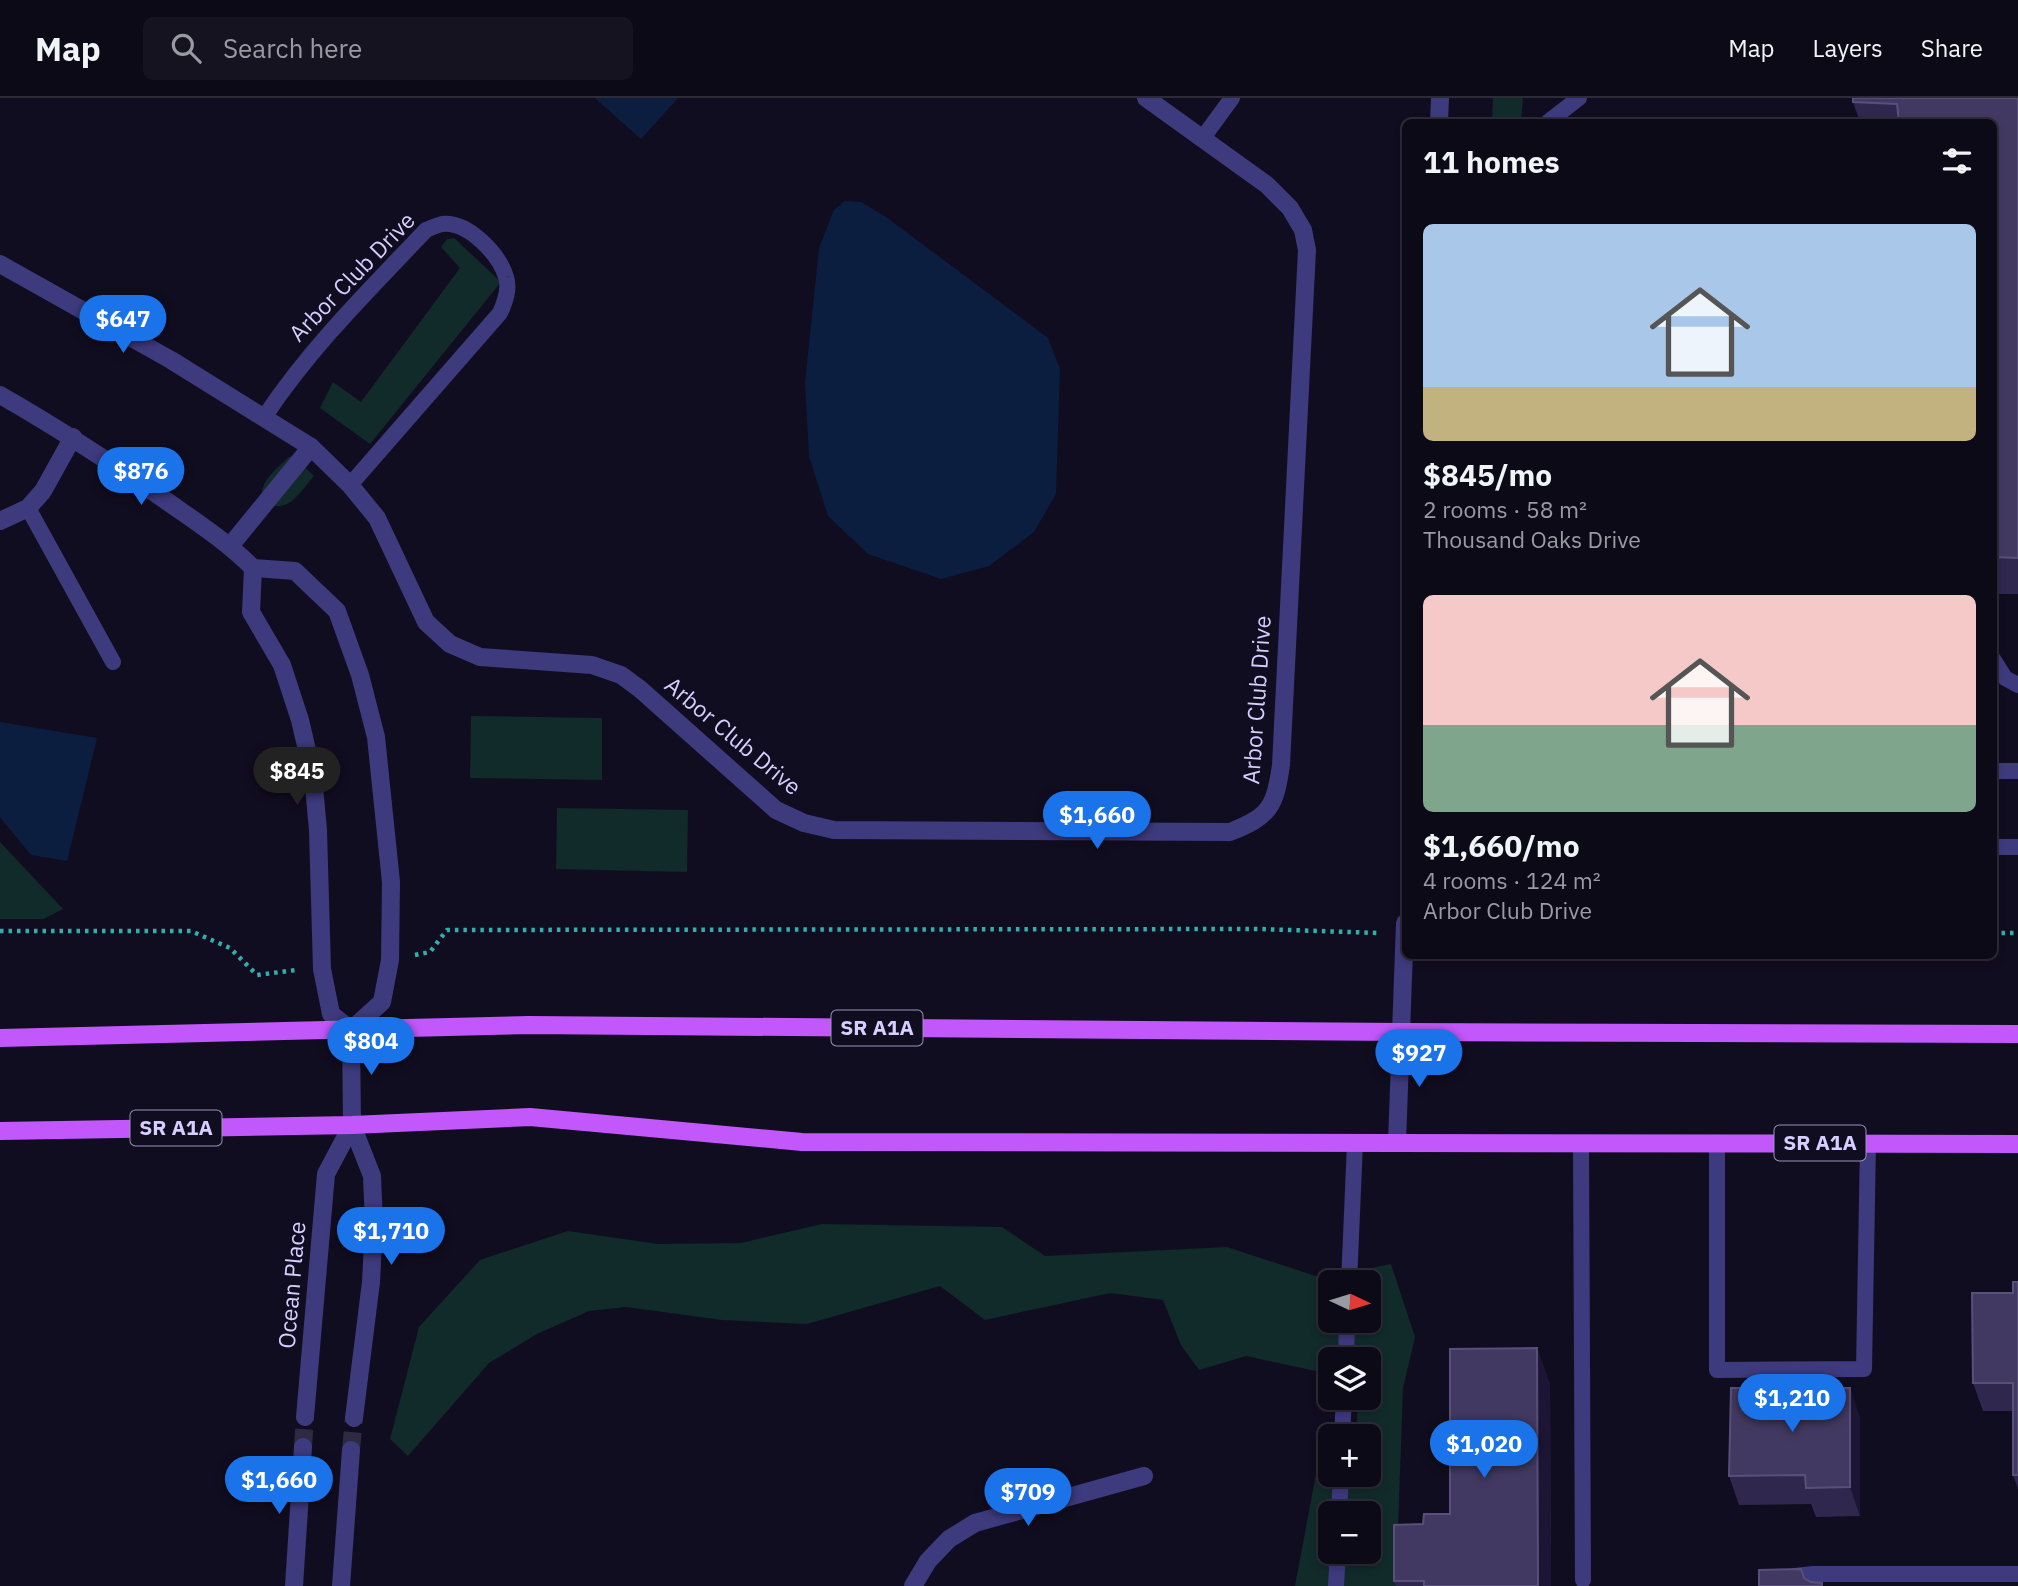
<!DOCTYPE html>
<meta charset="utf-8">
<style>
body{margin:0;font-family:"IBM Plex Sans",sans-serif;background:#161321;color:#f1f3f6;height:100vh;display:flex;flex-direction:column;font-size:26px;white-space:nowrap}
*{box-sizing:border-box;margin:0}
p{font-size:23px;color:#9a9aa2}
.icon{flex:none;width:38px;height:38px;fill:none;stroke:currentColor;stroke-width:2;stroke-linecap:round;stroke-linejoin:round}
.map{position:relative;flex:1;overflow:hidden}
.details{position:absolute;left:1402px;top:21px;width:595px;height:840px;display:flex;flex-direction:column;background:#0d0a18;border-radius:10px;box-shadow:0 4px 10px #0003,0 0 0 2px #2d2b37}
.details>*{flex:none}
.needle{width:46px;rotate:94deg}
.buttons{position:absolute;left:1318px;top:1172px;display:grid;gap:14px}
.buttons a{display:grid;place-items:center;width:63px;height:63px;border-radius:10px;background:#0d0a18;box-shadow:0 4px 10px #0003,0 0 0 2px #2d2b37;font-size:35px}
.price{position:absolute;translate:-50% -60px;padding:0 16px;border-radius:24px;background:#1a73e8;color:#fff;font-size:23px;line-height:46px;filter:drop-shadow(0 2px 4px #0008)}
.price::after{content:'';position:absolute;left:50%;top:42px;width:21px;height:16px;margin-left:-10px;background:inherit;clip-path:polygon(0 0,100% 0,50% 100%)}
.price.selected{background:#222;color:#fff}
ul{padding:0;list-style:none}
li{display:grid;align-content:center;gap:14px;height:371px;padding:0 21px}
li span{display:grid;place-items:center;height:217px;border-radius:10px;color:#555}
li>.icon{margin-inline-start:auto}
span .icon{width:126px;height:126px;fill:#fffc;stroke-width:1}
li b{font-size:30px}
h2{display:flex;justify-content:space-between;align-items:center;height:84px;padding:0 21px;font-size:30px}
header{display:flex;align-items:center;gap:42px;box-sizing:border-box;height:98px;padding:0 35px;background:#0d0a18;border-bottom:2px solid #2d2b37}
header strong{font-size:33px}
nav{display:flex;gap:38px;margin-inline-start:auto;font-size:24px}
.search{width:490px;height:63px;background:#161321;display:flex;align-items:center;gap:18px;box-sizing:border-box;padding:0 24px;border-radius:10px;color:#9a9aa2;font-size:26px}
.map>svg:first-child{display:block}
.green{fill:#112a2a;fill-rule:evenodd}
.water{fill:#0c1e40}
.lines{fill:none;stroke-linecap:round;stroke-linejoin:round}
.minor-tunnel{stroke:#2e2a41;stroke-width:18;stroke-dasharray:18 9;stroke-linecap:butt}
.path{stroke:#31afab;stroke-width:4.5;stroke-dasharray:3.5 5;stroke-linecap:butt}
.service{stroke:#3e3a7e;stroke-width:16}
.minor{stroke:#3e3a7e;stroke-width:18}
.primary{stroke:#c258fb;stroke-width:18}
.wall{fill:#2f274e}
.shaded-wall{fill:#1c1534}
.building{fill:#413961;stroke:#58507a;stroke-width:2}
.labels{text-anchor:middle;stroke-width:6;stroke-linejoin:round;paint-order:stroke}
.shield{fill:#110d20;stroke:#9a94bb;stroke-width:2}
.shield-label{font-size:21px;font-weight:bold;fill:#d5cefe}
.street-label{font-size:23px;fill:#d5cefe;stroke:#110d20}
</style>
<header>
<strong>Map</strong>
<div class="search"><svg class="icon" aria-label="search" viewBox="0 0 24 24"><circle cx="10" cy="10" r="6"/><path d="M15 15l6 6"/></svg>Search here</div>
<nav><a>Map</a><a>Layers</a><a>Share</a></nav>
</header>
<div class="map">
<svg width="2018" height="1488" viewBox="0 0 2018 1488">
<rect width="100%" height="100%" fill="#110d20"/>
<g class="green">
<polygon points="1493,0 1523,0 1521,24 1492,24"/>
<polygon points="454,140 501,184 370,346 320,310 333,284 361,304 460,170 441,149 447,141"/>
<path d="M293,358L314,378C306,387 297,401 287,406C283,408 275,409 271,407C246,395 279,368 289,359Z"/>
<polygon points="471,618 602,620 602,682 470,680"/>
<polygon points="557,710 688,712 687,774 556,771"/>
<polygon points="0,744 63,811 43,821 0,821"/>
<path d="M822,1126L1002,1129L1045,1158L1227,1149L1322,1180L1391,1166L1415,1239L1403,1290L1396,1488H1295L1316,1376L1354,1379L1368,1377V1339H1356L1358,1300H1368V1262H1330V1276L1246,1258L1199,1272L1181,1247L1163,1202L1110,1195L985,1222L940,1188L807,1226L722,1222L626,1209L589,1213L537,1236L489,1265L408,1358L390,1341L419,1229L480,1162L568,1133L658,1146L741,1145ZM1330,1185H1368V1223H1330ZM1330,1416H1368V1454H1330Z"/>
</g>
<g class="water">
<polygon points="595,0 678,0 641,41"/>
<polygon points="845,103 861,104 886,119 1048,240 1060,271 1056,396 1034,434 989,468 941,481 868,456 828,418 809,358 805,285 819,150 834,112"/>
<polygon points="0,624 97,640 67,763 31,757 0,719"/>
</g>
<g class="lines">
<g class="minor-tunnel">
<polyline points="303,1349 305,1319"/>
<polyline points="351,1352 354,1320"/>
</g>
<g class="path">
<polyline points="0,833 191,833 230,850 257,877 296,872"/>
<polyline points="1993,835 2018,835"/>
<polyline points="415,857 430,854 447,832 1259,831 1379,835"/>
</g>
<g class="service">
<polyline points="1548,24 1579,0"/>
<polyline points="1202,41 1232,0"/>
<path d="M265,318C311,249 369,192 426,132C431,130 437,127 442,126C468,123 499,156 506,179C510,191 505,204 500,215L350,387"/>
<polyline points="28,410 113,564"/>
<polyline points="1993,561 2005,580 2018,587"/>
<polyline points="1993,673 2018,673"/>
<polyline points="1993,749 2018,749"/>
<polyline points="1581,1045 1583,1482"/>
<polyline points="1717,1045 1717,1272 1864,1271 1868,1045"/>
<polyline points="1349,1185 1355,1045"/>
<polyline points="1346,1262 1347,1223"/>
<polyline points="1342,1339 1344,1300"/>
<polyline points="1339,1416 1341,1377"/>
<polyline points="1336,1488 1338,1454"/>
<polyline points="1769,1488 1795,1478 1813,1476 2018,1476"/>
</g>
<g class="minor">
<polyline points="1439,24 1440,0"/>
<path d="M0,166L171,262L311,349L350,387L377,420L426,524L450,546L480,559L592,567L621,577L640,591L776,712L804,725L834,732L1230,734C1270,718 1275,709 1281,667L1307,152L1303,132L1290,110L1267,87L1146,0"/>
<path d="M0,297C58,330 113,366 168,404C198,425 227,444 253,470L295,473L337,513L360,577L376,639L391,784L390,862L382,904L351,932L352,1027L372,1078L374,1125L371,1184L354,1320"/>
<polyline points="0,423 28,410 43,393 73,339"/>
<polyline points="230,448 311,349"/>
<polyline points="253,470 251,514 282,567 300,622 313,678 318,732 322,871 331,916 351,932"/>
<polyline points="1397,1045 1405,825"/>
<polyline points="305,1319 326,1076 352,1027"/>
<polyline points="294,1488 303,1349"/>
<polyline points="341,1488 351,1352"/>
<polyline points="913,1488 928,1463 949,1441 975,1425 1144,1378"/>
</g>
<g class="primary">
<polyline points="0,940 529,927 1402,934 2018,936"/>
<polyline points="0,1033 352,1027 530,1019 802,1044 2018,1046"/>
</g>
</g>
<g class="wall">
<polygon points="2018,0 2018,496 1996,496 1993,490 1993,24 1860,24 1853,4"/>
<polygon points="2018,1184 2018,1391 2013,1377 2013,1313 1983,1313 1973,1285"/>
<polygon points="1537,1250 1550,1287 1551,1488 1396,1488 1394,1483 1423,1426 1450,1416"/>
<polygon points="1860,1319 1860,1418 1816,1419 1811,1406 1739,1407 1729,1378"/>
</g>
<g class="shaded-wall">
<polygon points="1537,1250 1550,1287 1551,1488 1538,1488"/>
<polygon points="1850,1290 1860,1319 1860,1418 1850,1389"/>
</g>
<g class="building">
<polygon points="1853,0 2018,0 2018,460 1993,459 1993,24 1899,24 1897,6 1853,4"/>
<polygon points="2013,1184 2018,1184 2018,1377 2013,1377 2013,1285 1973,1285 1972,1195 2013,1195"/>
<polygon points="1537,1250 1538,1488 1424,1488 1424,1483 1394,1483 1394,1427 1423,1426 1424,1416 1450,1416 1450,1251"/>
<polygon points="1731,1290 1850,1290 1850,1389 1806,1390 1805,1377 1729,1378"/>
<polygon points="1801,1471 1804,1480 1811,1484 1822,1485 1822,1488 1759,1488 1759,1472"/>
</g>
<g class="labels">
<g class="shield">
<rect x="831.5" y="912.5" width="91" height="35" rx="5"/>
<rect x="130.5" y="1012.5" width="91" height="35" rx="5"/>
<rect x="1774.5" y="1027.5" width="91" height="35" rx="5"/>
</g>
<g class="shield-label">
<text x="877" y="937">SR A1A</text>
<text x="176" y="1037">SR A1A</text>
<text x="1820" y="1052">SR A1A</text>
</g>
<g class="street-label">
<text transform="translate(352 179) rotate(-46)" y="8">Arbor Club Drive</text>
<text transform="translate(1257 602) rotate(-86)" y="8">Arbor Club Drive</text>
<text transform="translate(733 638) rotate(40)" y="8">Arbor Club Drive</text>
<text transform="translate(292 1187) rotate(-85)" y="8">Ocean Place</text>
</g>
</g>
</svg>
<div class="buttons">
<a><svg class="needle" viewBox="-14 -14 28 28"><path d="M0-13l5 13h-10z" fill="#e53935"/><path d="M0 13l5-13h-10z" fill="#9a9aa2"/></svg></a>
<a><svg class="icon" aria-label="layers" viewBox="0 0 24 24"><path d="M12 4l9 5-9 5-9-5zM3 14l9 5 9-5"/></svg></a>
<a>+</a>
<a>−</a>
</div>
<b class="price" style="left:123px;top:257px">$647</b>
<b class="price" style="left:141px;top:409px">$876</b>
<b class="price selected" style="left:297px;top:709px">$845</b>
<b class="price" style="left:1097px;top:753px">$1,660</b>
<b class="price" style="left:371px;top:979px">$804</b>
<b class="price" style="left:1419px;top:991px">$927</b>
<b class="price" style="left:391px;top:1169px">$1,710</b>
<b class="price" style="left:1792px;top:1336px">$1,210</b>
<b class="price" style="left:1484px;top:1382px">$1,020</b>
<b class="price" style="left:279px;top:1418px">$1,660</b>
<b class="price" style="left:1028px;top:1430px">$709</b>
<section class="details">
<h2>11 homes<svg class="icon" aria-label="filters" viewBox="0 0 24 24"><path d="M4 7h16M4 17h16"/><circle cx="9" cy="7" r="2"/><circle cx="15" cy="17" r="2"/></svg></h2>
<ul>
<li><span style="background:linear-gradient(#a9c7e8 75%,#c2b280 0)"><svg class="icon" aria-label="home" viewBox="0 0 24 24"><path d="M3 11l9-7 9 7M6 9v11h12V9"/></svg></span><div><b>$845/mo</b><p>2 rooms · 58 m²</p><p>Thousand Oaks Drive</p></div></li>
<li><span style="background:linear-gradient(#f6c9c9 60%,#7fa58c 0)"><svg class="icon" aria-label="home" viewBox="0 0 24 24"><path d="M3 11l9-7 9 7M6 9v11h12V9"/></svg></span><div><b>$1,660/mo</b><p>4 rooms · 124 m²</p><p>Arbor Club Drive</p></div></li>
</ul>
</section>
</div>
